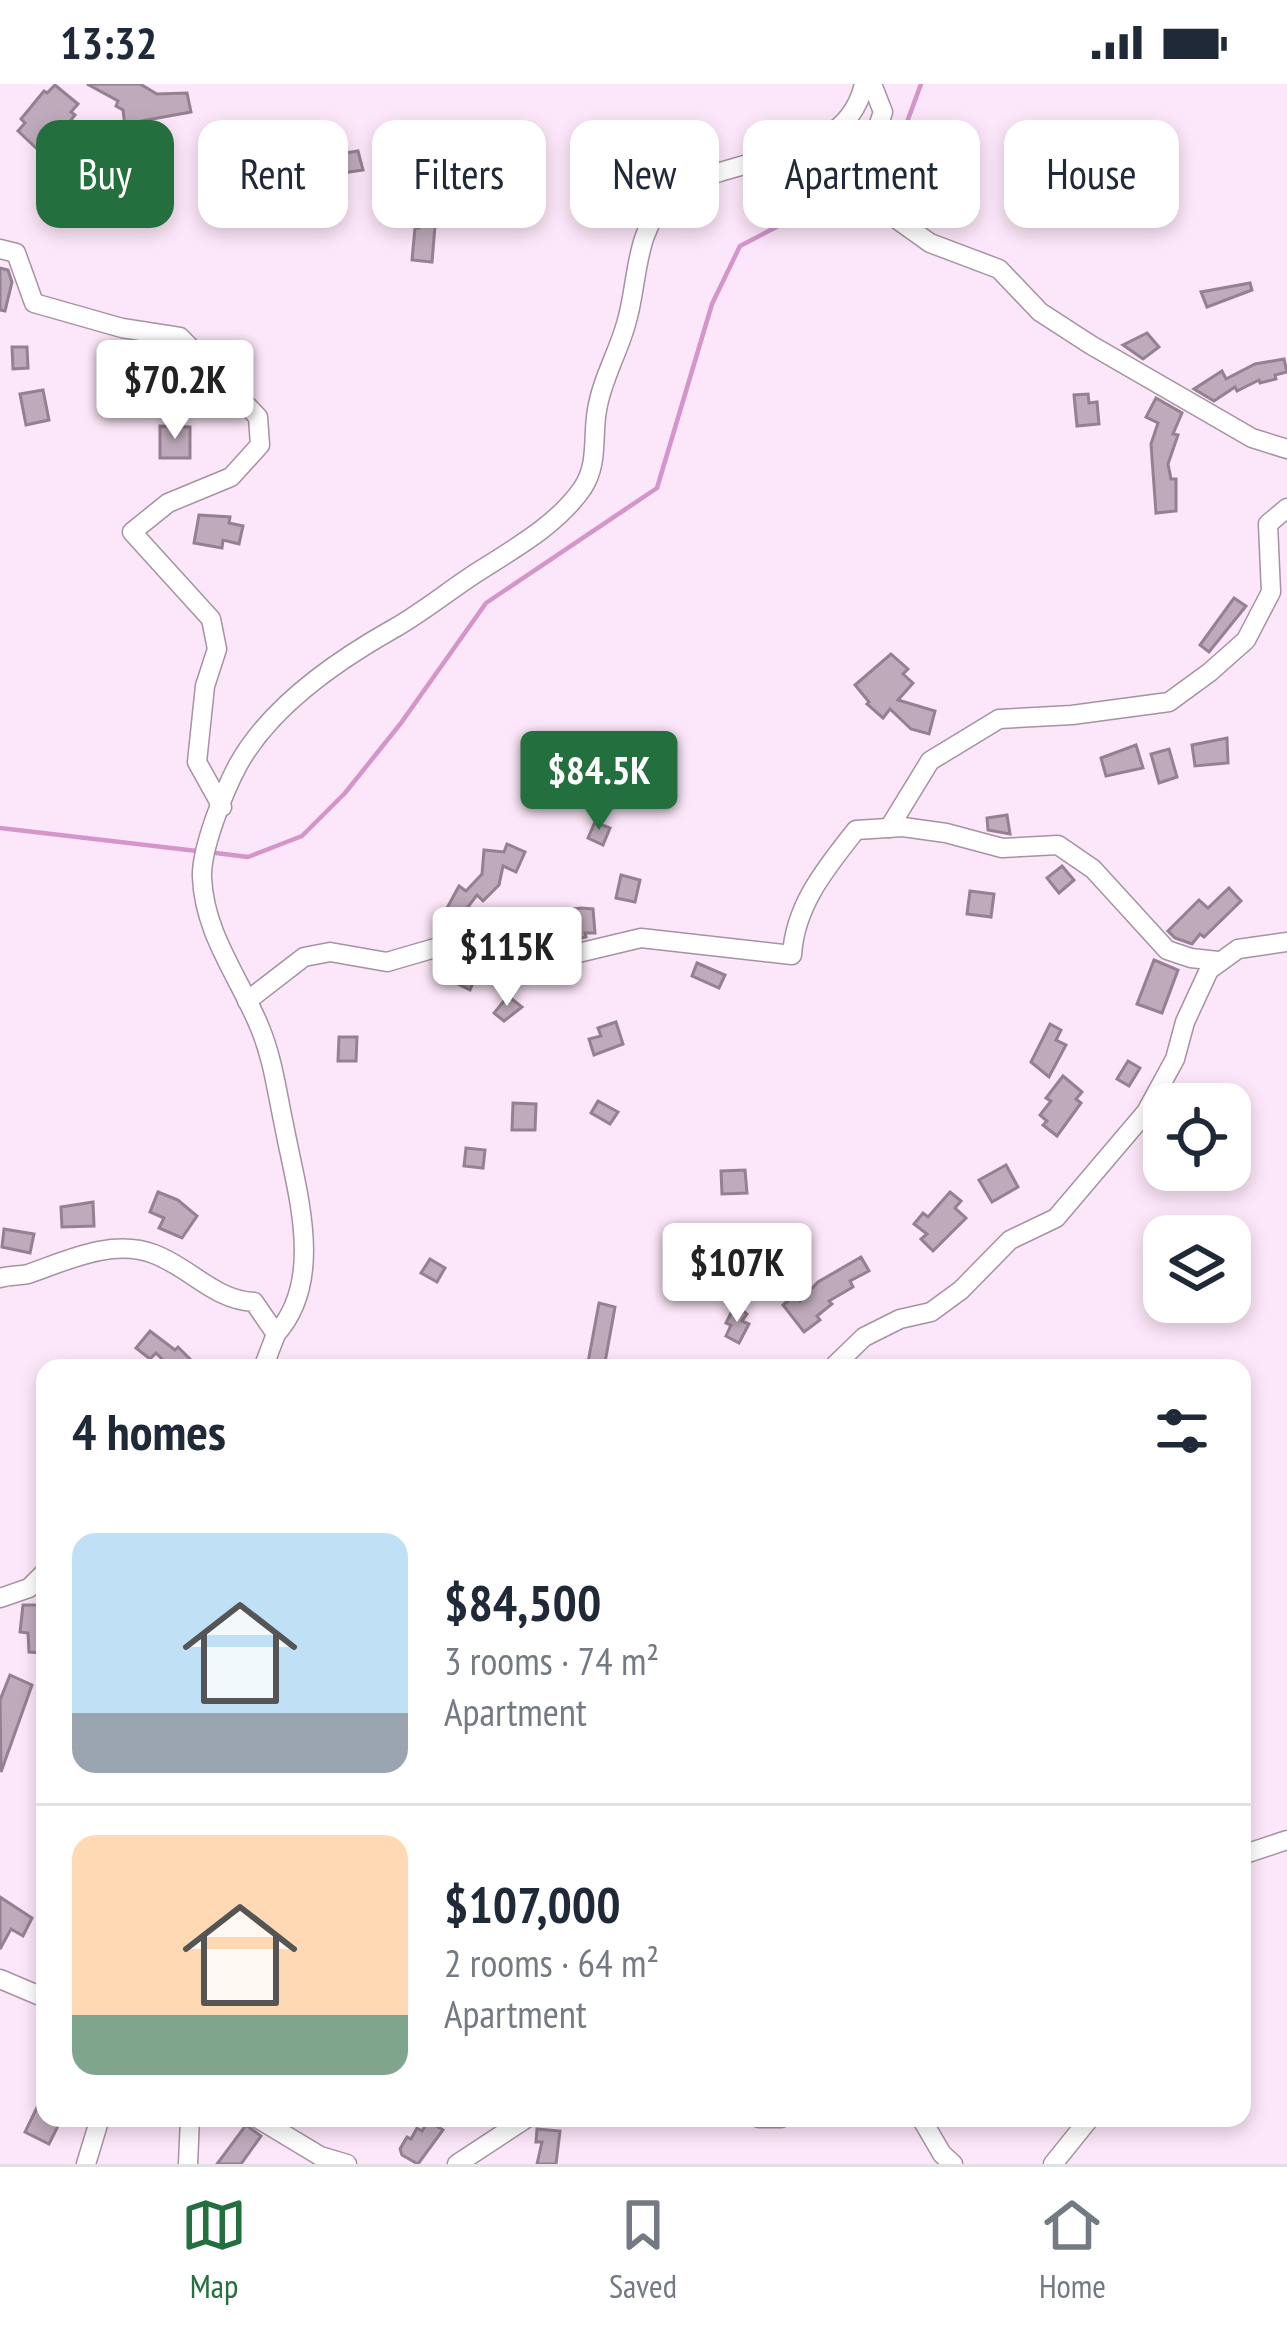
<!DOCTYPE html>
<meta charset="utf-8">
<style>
body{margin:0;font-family:"PT Sans Narrow",sans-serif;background:#f6f6f7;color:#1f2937;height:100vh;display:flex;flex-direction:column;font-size:45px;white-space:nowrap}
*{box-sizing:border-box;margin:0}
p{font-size:39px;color:#747a83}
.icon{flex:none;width:66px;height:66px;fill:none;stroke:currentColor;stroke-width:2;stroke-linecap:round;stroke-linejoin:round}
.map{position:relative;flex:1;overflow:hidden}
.panel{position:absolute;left:36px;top:1275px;width:1215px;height:768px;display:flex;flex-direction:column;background:#fff;border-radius:24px;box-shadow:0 6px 18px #0003}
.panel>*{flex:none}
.hud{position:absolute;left:36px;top:36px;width:1215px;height:108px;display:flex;gap:24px}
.tools{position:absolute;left:1143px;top:999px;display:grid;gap:24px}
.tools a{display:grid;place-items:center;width:108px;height:108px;border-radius:24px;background:#fff;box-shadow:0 6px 18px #0003;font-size:60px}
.price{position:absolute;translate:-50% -102px;padding:0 27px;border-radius:12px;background:#fff;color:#222;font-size:39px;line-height:78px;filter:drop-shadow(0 3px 6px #0008)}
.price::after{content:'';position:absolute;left:50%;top:72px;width:36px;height:27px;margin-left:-18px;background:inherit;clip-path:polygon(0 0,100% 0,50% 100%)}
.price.on{background:#236f3e;color:#fff}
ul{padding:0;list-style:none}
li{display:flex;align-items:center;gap:36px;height:300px;padding:0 36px}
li+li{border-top:3px solid #e0e1e3}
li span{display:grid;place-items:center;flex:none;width:336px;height:240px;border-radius:24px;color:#555}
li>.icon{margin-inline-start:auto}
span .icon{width:144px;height:144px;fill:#fffc;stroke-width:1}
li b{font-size:51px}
h2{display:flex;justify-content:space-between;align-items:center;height:144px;padding:0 36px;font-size:51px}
.tag{padding:0 42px;border-radius:24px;background:#fff;box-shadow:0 6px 18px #0003;font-size:42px;line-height:108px}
.tag.on{background:#236f3e;color:#fff}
.status{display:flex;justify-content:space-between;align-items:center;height:84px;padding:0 60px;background:#fff;direction:ltr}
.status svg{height:33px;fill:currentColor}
.tab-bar{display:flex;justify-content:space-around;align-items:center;height:168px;border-top:3px solid #e0e1e3;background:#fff;font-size:33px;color:#747a83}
.tab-bar a{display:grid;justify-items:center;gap:6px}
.tab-bar .on{color:#236f3e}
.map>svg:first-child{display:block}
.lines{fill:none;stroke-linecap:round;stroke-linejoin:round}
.stream{stroke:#d395ca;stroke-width:4.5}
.building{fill:#bfaabb;stroke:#938090;stroke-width:3}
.street-casing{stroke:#a592a2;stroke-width:21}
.street{stroke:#fff;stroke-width:18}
</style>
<div class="status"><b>13:32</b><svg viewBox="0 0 49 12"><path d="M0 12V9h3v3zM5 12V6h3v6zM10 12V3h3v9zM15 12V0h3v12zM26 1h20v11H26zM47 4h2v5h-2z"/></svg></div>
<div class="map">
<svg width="1287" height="2080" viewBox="0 0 1287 2080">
<rect width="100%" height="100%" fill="#fce6f9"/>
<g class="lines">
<g class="stream">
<polyline points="882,74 899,60 921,0"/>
<polyline points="0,744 197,767"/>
<polyline points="208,768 248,773 302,752 345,709 401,639 486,519 657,404 712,220 740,162 805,128 873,81"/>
</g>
</g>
<g class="building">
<polygon points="87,0 140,0 157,10 187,9 191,28 141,37 142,49 126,51 123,26 116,22 118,17"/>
<polygon points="55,1 78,20 71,28 75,31 59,51 54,46 36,64 18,47 25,39 21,35 44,7 47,9"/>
<polygon points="358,67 363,86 329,91 326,72"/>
<polygon points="420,110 433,111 433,120 442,120 442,142 435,142 432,178 412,176 415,144 419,144"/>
<polygon points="0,184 8,186 12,198 5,227 0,226"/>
<polygon points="1250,199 1252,206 1207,223 1201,208"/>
<polygon points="1147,249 1159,263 1143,275 1123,261"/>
<polygon points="12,263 27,263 28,284 13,285"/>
<polygon points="1284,275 1287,288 1275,291 1276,295 1260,299 1259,296 1237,307 1235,303 1214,317 1194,305 1222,287 1226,295 1255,280"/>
<polygon points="43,306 49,336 26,341 20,310"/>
<polygon points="1088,310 1089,319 1097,318 1099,340 1077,342 1074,311"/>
<polygon points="1156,314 1182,329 1173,350 1178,351 1168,380 1171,395 1176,395 1176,427 1156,429 1151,360 1158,339 1146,333"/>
<polygon points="160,342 190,343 190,374 160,374"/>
<polygon points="199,431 230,433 229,439 243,442 239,460 223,456 222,464 194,459"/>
<polygon points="1234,514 1246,522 1209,568 1200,561"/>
<polygon points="891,570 908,585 903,590 913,599 898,616 935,627 929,650 911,645 890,625 883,634 867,620 869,618 855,601"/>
<polygon points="1227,654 1228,679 1195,682 1192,661"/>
<polygon points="1136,661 1143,684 1106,692 1101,674"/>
<polygon points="1169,665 1177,693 1159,699 1151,670"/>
<polygon points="1007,731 1010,750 988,746 987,734"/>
<polygon points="595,738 610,744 603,761 588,754"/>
<polygon points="507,760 525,768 516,788 503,782 499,801 483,817 477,811 458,836 446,826 459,802 466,807 482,790 484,766 504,768"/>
<polygon points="1062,782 1074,796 1059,809 1047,794"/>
<polygon points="621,791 640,796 635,818 616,814"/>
<polygon points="1229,804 1241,817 1204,853 1200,850 1192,860 1175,854 1168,847 1199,816 1208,824"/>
<polygon points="970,807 994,810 991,833 967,830"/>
<polygon points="581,824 593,825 595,849 585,849 586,853 565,858 563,826"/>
<polygon points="525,852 526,859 561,854 562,859 532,866 504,861 503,853"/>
<polygon points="1154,876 1178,886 1162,929 1137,920"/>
<polygon points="697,879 725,891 719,904 692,892"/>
<polygon points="464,880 478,886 470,906 456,899"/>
<polygon points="508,912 522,923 504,937 494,929"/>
<polygon points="616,938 623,960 594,971 589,955 601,952 598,944"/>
<polygon points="1050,940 1061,946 1056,956 1066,961 1049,993 1031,978"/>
<polygon points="339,953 357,953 356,977 338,977"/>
<polygon points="1128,977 1140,984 1129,1002 1117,995"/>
<polygon points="1063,992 1082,1008 1076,1015 1081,1019 1057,1052 1043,1041 1047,1037 1040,1031 1051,1017 1046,1014"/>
<polygon points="598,1017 618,1028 610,1040 591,1029"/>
<polygon points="513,1019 536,1020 535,1046 512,1046"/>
<polygon points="466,1064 485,1066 483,1084 464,1082"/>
<polygon points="1006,1081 1018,1103 992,1118 979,1096"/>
<polygon points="745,1086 747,1109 722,1110 721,1087"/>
<polygon points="158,1108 178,1116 197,1132 182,1154 159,1144 164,1134 150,1128"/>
<polygon points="950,1108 961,1117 955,1124 966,1134 933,1167 921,1155 927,1150 914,1140 923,1129 928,1133"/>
<polygon points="93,1118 94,1142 62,1143 61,1123"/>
<polygon points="4,1145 34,1150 30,1169 2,1163"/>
<polygon points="731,1159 747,1174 732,1189 718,1177"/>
<polygon points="861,1173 869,1187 850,1197 853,1203 829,1217 832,1220 817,1232 820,1236 804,1248 783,1221 795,1211 800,1217 818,1198"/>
<polygon points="430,1175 445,1184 437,1198 421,1189"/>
<polygon points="672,1182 692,1187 687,1208 666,1203"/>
<polygon points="599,1219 615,1223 604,1284 587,1284"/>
<polygon points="735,1221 747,1230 742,1237 749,1240 739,1259 726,1252 731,1241 726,1239"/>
<polygon points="150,1247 175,1266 178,1263 199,1284 171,1284 156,1269 150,1275 136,1264"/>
<polygon points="23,1521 45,1521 43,1569 29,1568 28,1549 20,1548"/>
<polygon points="10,1591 32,1601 1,1688 0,1616"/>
<polygon points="0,1813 32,1834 23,1852 11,1845 0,1865"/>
<polygon points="45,2007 45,2034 62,2034 49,2060 25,2048"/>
<polygon points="428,2037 443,2046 418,2080 402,2071 400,2065 407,2053 411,2055 417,2044 422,2047"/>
<polygon points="246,2041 261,2052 241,2080 217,2080"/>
<polygon points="537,2045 560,2047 556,2080 537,2080 542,2058 536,2058"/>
</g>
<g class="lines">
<defs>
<g id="street">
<polyline points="872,0 883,28 874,54 888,129 930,159 999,185 1040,228 1091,261 1252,354 1287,365"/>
<polyline points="0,165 16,169 34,219 122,244 180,253 258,333 260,361 231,393 168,419 132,448 211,535 217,565 205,602 197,678 222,723"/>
<polyline points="889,744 930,677 999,635 1072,631 1169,618 1210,588 1246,556 1271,508 1268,440 1287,424"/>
<path d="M247,917L304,873L330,868L387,878L442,862L532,880L641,854L792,871C795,821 826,784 856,746L903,743L946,749L1002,764L1058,761L1093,785L1167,866L1191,874L1218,877"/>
<path d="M0,1194C9,1191 19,1192 28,1190C66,1177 112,1154 154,1170C191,1184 214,1216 254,1218L276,1250C326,1195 296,1106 284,1041C277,1009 273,975 260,944C240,894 204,850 202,793C201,765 224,707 238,681C270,623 338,576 393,545C425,527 453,503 484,484C520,461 557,440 582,405C599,380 592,353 597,326C602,295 618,269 626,240C639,198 633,146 670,114C725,65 845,87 864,0"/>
<polyline points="263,1284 276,1250"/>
<polyline points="832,1284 864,1253 900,1235 931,1228 961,1206 1010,1156 1056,1134 1146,1028 1175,975 1185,938 1209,886 1238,865 1287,858"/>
<polyline points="0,1514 29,1504 45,1488"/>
<polyline points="1242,1771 1287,1756"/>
<polyline points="0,1895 45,1914"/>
<polyline points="257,2034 320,2072 347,2080"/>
<polyline points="759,2034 781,2034"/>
<polyline points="921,2034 942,2070 953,2080"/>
<polyline points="86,2080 100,2034"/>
<polyline points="188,2080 190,2034"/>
<polyline points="457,2080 527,2034"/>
<polyline points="1053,2080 1090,2034"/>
</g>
</defs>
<use href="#street" class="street-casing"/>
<use href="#street" class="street"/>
</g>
</svg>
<div class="tools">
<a><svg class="icon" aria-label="locate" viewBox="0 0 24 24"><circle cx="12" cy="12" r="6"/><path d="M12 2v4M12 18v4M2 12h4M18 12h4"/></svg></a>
<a><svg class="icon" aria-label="layers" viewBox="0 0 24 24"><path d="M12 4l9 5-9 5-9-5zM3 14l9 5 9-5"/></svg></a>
</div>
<b class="price" style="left:175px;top:358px">$70.2K</b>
<b class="price on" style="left:599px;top:749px">$84.5K</b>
<b class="price" style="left:507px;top:925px">$115K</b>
<b class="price" style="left:737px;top:1241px">$107K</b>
<div class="hud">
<a class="tag on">Buy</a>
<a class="tag">Rent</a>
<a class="tag">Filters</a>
<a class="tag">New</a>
<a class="tag">Apartment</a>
<a class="tag">House</a>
</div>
<section class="panel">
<h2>4 homes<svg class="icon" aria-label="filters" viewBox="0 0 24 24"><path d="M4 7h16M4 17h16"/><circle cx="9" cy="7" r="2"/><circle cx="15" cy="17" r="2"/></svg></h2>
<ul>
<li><span style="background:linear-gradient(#bfe0f5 75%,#9aa5b1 0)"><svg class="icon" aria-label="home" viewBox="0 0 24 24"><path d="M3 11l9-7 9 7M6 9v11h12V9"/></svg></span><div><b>$84,500</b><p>3 rooms · 74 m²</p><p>Apartment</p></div></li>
<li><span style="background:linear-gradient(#ffd9b3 75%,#7fa58c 0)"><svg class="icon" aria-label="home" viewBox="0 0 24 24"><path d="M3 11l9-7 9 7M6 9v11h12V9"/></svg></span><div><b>$107,000</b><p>2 rooms · 64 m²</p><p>Apartment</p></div></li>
</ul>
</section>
</div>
<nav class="tab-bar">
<a class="on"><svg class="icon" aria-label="map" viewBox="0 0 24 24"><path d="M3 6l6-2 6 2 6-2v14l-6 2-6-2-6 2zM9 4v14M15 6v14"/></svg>Map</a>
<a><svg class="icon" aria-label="saved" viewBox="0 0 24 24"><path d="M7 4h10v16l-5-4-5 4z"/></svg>Saved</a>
<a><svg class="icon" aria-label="home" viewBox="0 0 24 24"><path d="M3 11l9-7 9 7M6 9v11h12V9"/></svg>Home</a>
</nav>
